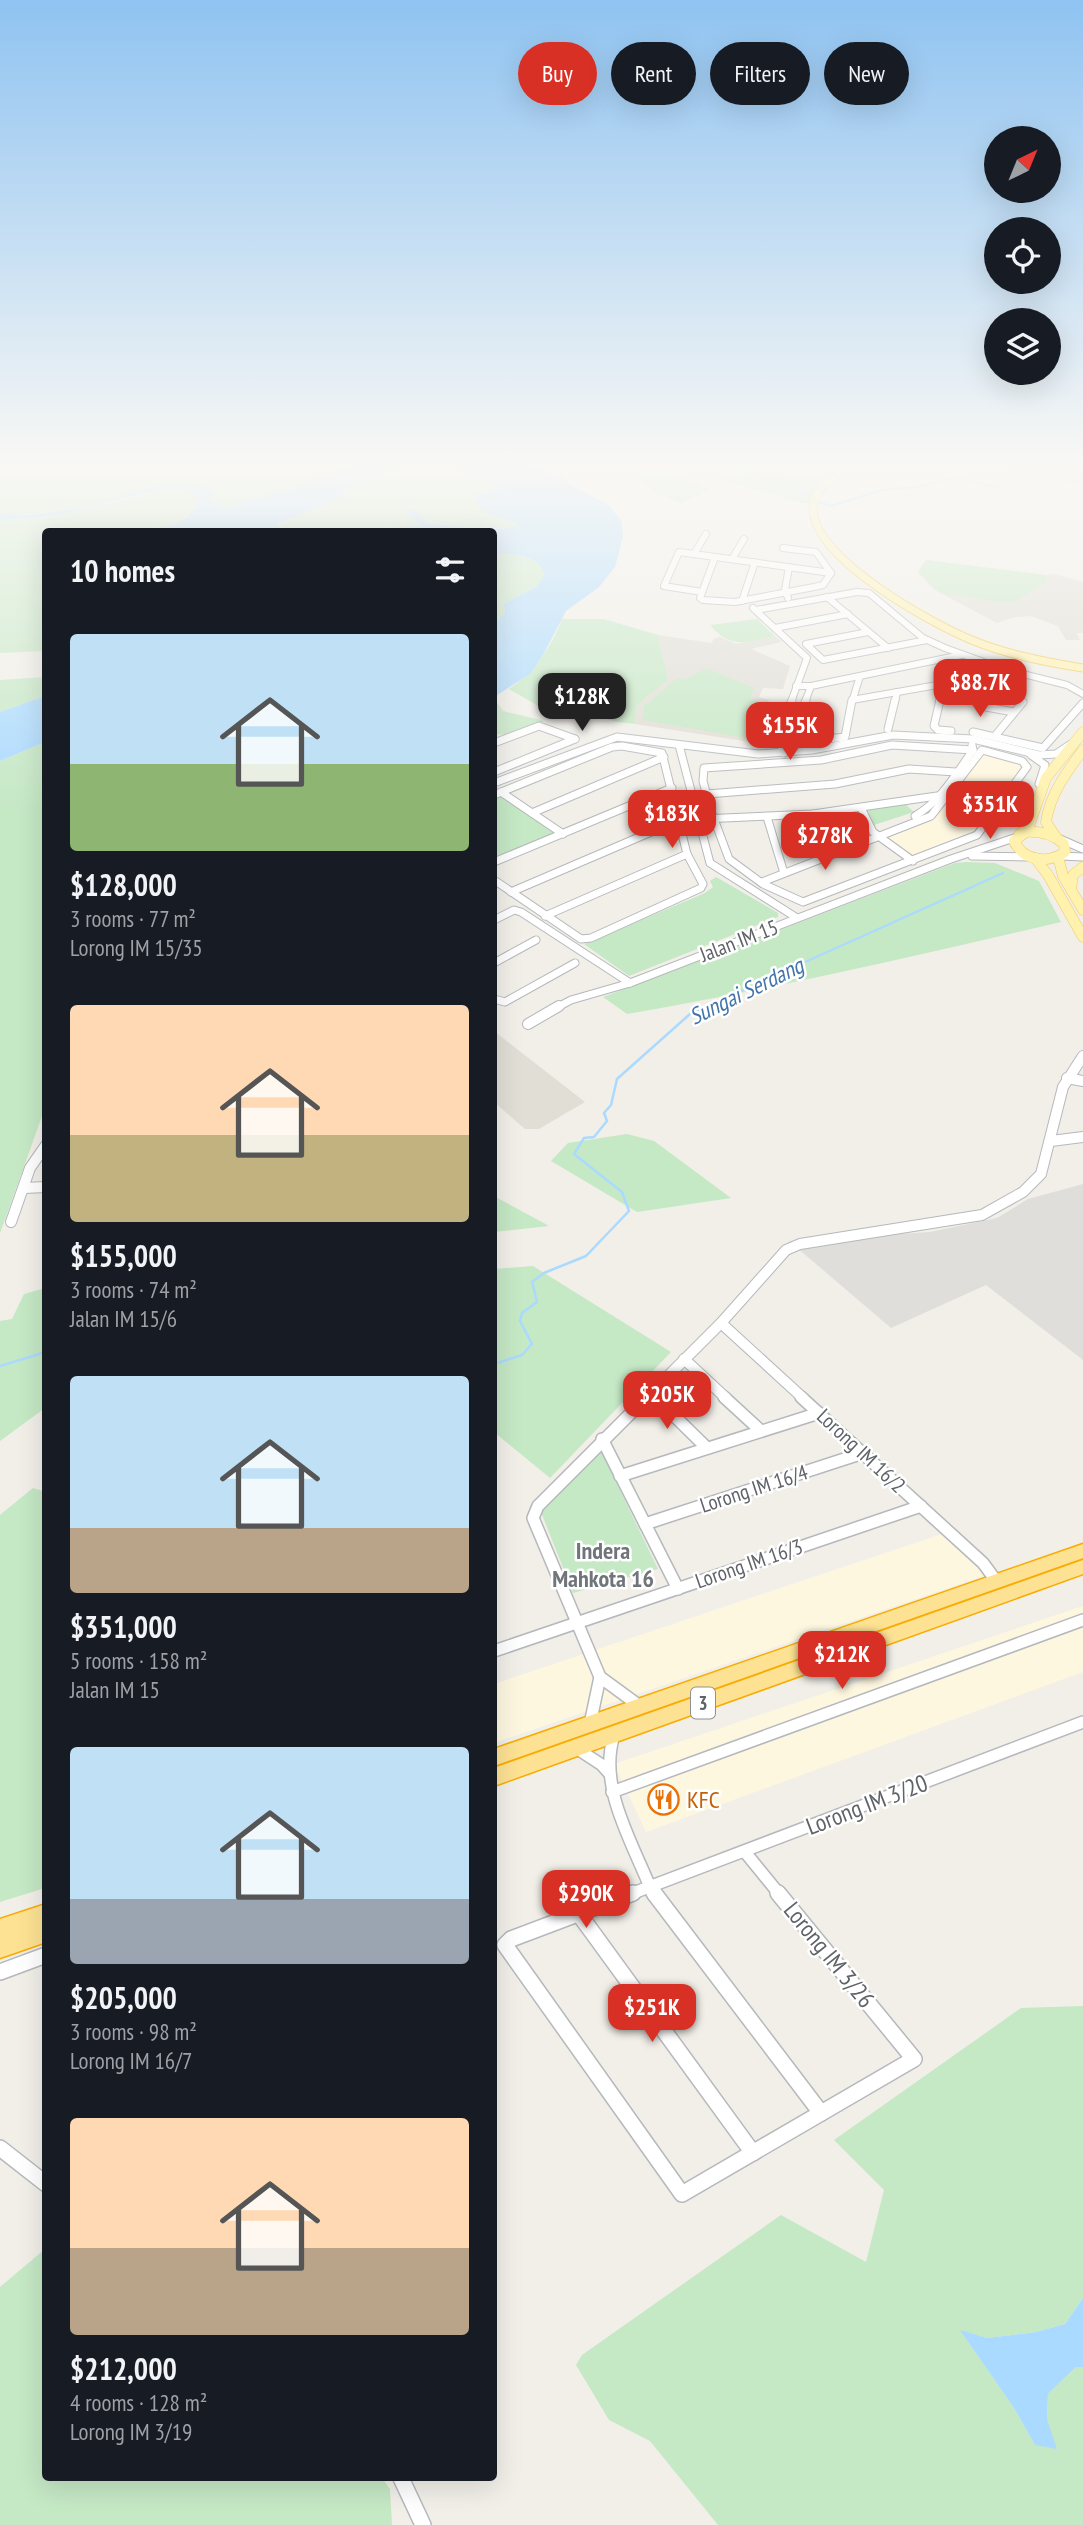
<!DOCTYPE html>
<meta charset="utf-8">
<style>
body{margin:0;font-family:"PT Sans Narrow",sans-serif;background:#242831;color:#f1f3f6;height:100vh;display:flex;flex-direction:column;font-size:26px;white-space:nowrap}
*{box-sizing:border-box;margin:0}
p{font-size:23px;color:#9ea1a6}
.icon{flex:none;width:38px;height:38px;fill:none;stroke:currentColor;stroke-width:2;stroke-linecap:round;stroke-linejoin:round}
.map{position:relative;flex:1;overflow:hidden}
.drawer{position:absolute;left:42px;top:528px;width:455px;height:1953px;display:flex;flex-direction:column;background:#171b24;border-radius:7px;box-shadow:0 7px 28px #0002}
.drawer>*{flex:none}
.banner{position:absolute;left:518px;top:42px;width:458px;height:63px;display:flex;gap:14px}
.needle{width:46px;rotate:43deg}
.controls{position:absolute;left:984px;top:126px;display:grid;gap:14px}
.controls a{display:grid;place-items:center;width:77px;height:77px;border-radius:50%;background:#171b24;box-shadow:0 7px 28px #0002;font-size:35px}
.price{position:absolute;translate:-50% -60px;padding:0 16px;border-radius:14px;background:#d93025;color:#fff;font-size:23px;line-height:46px;filter:drop-shadow(0 2px 4px #0008)}
.price::after{content:'';position:absolute;left:50%;top:42px;width:21px;height:16px;margin-left:-10px;background:inherit;clip-path:polygon(0 0,100% 0,50% 100%)}
.price.on{background:#222;color:#fff}
ul{padding:0;list-style:none}
li{display:grid;align-content:center;gap:14px;height:371px;padding:0 28px}
li span{display:grid;place-items:center;height:217px;border-radius:7px;color:#555}
li>.icon{margin-inline-start:auto}
span .icon{width:126px;height:126px;fill:#fffc;stroke-width:1}
li b{font-size:30px}
h2{display:flex;justify-content:space-between;align-items:center;height:84px;padding:0 28px;font-size:30px}
.pill{padding:0 24px;border-radius:32px;background:#171b24;box-shadow:0 7px 28px #0002;font-size:24px;line-height:63px}
.pill.on{background:#d93025;color:#fff}
.map>svg:first-child{display:block}
.commercial{fill:#fef7e0}
.industrial{fill:#e0deda}
.education{fill:#e1ded6}
.green{fill:#c5e8c5}
.water{fill:#aadaff}
.lines{fill:none;stroke-linecap:round;stroke-linejoin:round}
.stream-far1{stroke:#aadaff;stroke-width:2}
.stream{stroke:#aadaff;stroke-width:2.5}
.minor-far4-casing{stroke:#b5b8bc;stroke-width:8}
.minor-far3-casing{stroke:#b5b8bc;stroke-width:9}
.minor-far2-casing{stroke:#b5b8bc;stroke-width:12}
.minor-far1-casing{stroke:#b5b8bc;stroke-width:14}
.minor-casing{stroke:#b5b8bc;stroke-width:18}
.major-far1-casing{stroke:#f2c960;stroke-width:9}
.major-casing{stroke:#f2c960;stroke-width:11}
.highway-casing{stroke:#f9ab00;stroke-width:3}
.minor-far4{stroke:#fff;stroke-width:6}
.minor-far3{stroke:#fff;stroke-width:7}
.minor-far2{stroke:#fff;stroke-width:10}
.minor-far1{stroke:#fff;stroke-width:11}
.minor{stroke:#fff;stroke-width:15}
.major-far1{stroke:#fff2af;stroke-width:7}
.major{stroke:#fff2af;stroke-width:10}
.highway{fill:#fde293;fill-rule:evenodd}
.labels{text-anchor:middle;stroke-width:5;stroke-linejoin:round;paint-order:stroke}
.shield{fill:#fff;stroke:#8f9295;stroke-width:2}
.shield-label{font-size:19px;font-weight:bold;fill:#5f6368}
.street-label{font-size:21px;fill:#5f6368;stroke:#fff}
.water-label{font-size:23px;font-style:italic;fill:#4174aa;stroke:#fff}
.quarter-label{font-size:24px;font-weight:bold;fill:#70757a;stroke:#fff}
.near-food-label{font-size:24px;fill:#c56008;stroke:#fff;text-anchor:start}
.near-street-label{font-size:24px;fill:#5f6368;stroke:#fff}
</style>
<div class="map">
<svg width="1083" height="2525" viewBox="0 0 1083 2525">
<rect width="100%" height="100%" fill="#f1efe8"/>
<g class="commercial">
<polygon points="986,746 1033,762 981,836 917,864 876,834 930,813 977,750 982,750"/>
<polygon points="954,1530 998,1571 494,1743 494,1684"/>
<polygon points="1083,1606 1083,1672 646,1832 614,1764"/>
</g>
<polygon class="industrial" points="1083,1184 1083,1360 986,1285 891,1328 789,1241 930,1232 997,1218 1028,1199"/>
<g class="education">
<polygon points="950,460 1083,460 1083,485 948,464"/>
<polygon points="926,560 1045,575 1054,574 1083,582 1083,633 1076,633 1080,640 1066,640 1058,626 1031,616 1015,617 997,623 933,589 918,572"/>
<polygon points="658,635 711,643 715,638 720,637 736,644 775,636 782,642 751,649 790,666 783,689 763,688 759,697 769,700 750,742 635,724 637,705 668,680"/>
<polygon points="494,1031 585,1102 539,1129 525,1129 494,1102"/>
</g>
<g class="green">
<path d="M0,460H361L310,482L229,507H222L210,502L211,490L208,488C166,475 127,498 88,506C62,512 34,513 7,515L0,514Z"/>
<path d="M649,460H857C831,471 818,475 809,503H802Z"/>
<polygon points="953,460 1012,460 1005,472 950,464"/>
<path d="M435,461C451,461 459,472 473,475V478L485,480L500,489L486,491L474,499C482,513 504,518 519,523C503,535 448,523 426,524L424,518L411,513L422,525L389,528L383,532H280L281,527L276,524L334,501L365,477L413,467L418,462Z"/>
<polygon points="639,464 680,474 710,490 682,503 656,493 639,478 643,473 633,471"/>
<polygon points="181,491 194,494 197,499 194,510 180,522 163,527 124,532 46,532 45,651 0,653 0,520 77,511 157,492"/>
<path d="M494,554C513,554 537,553 545,574L537,586L504,604L505,613L494,622Z"/>
<polygon points="926,560 1045,575 1047,582 1011,604 940,593 918,572"/>
<path d="M562,619H604L658,635L668,680L637,705L635,724L617,722L560,706L540,707L509,689C534,673 552,646 562,619Z"/>
<path d="M757,619L775,636C747,642 731,650 710,625Z"/>
<polygon points="706,668 754,688 750,698 762,702 746,738 643,720 644,706 678,678 685,680"/>
<polygon points="45,677 45,696 0,712 0,680"/>
<polygon points="494,698 503,711 545,721 506,735 494,734"/>
<polygon points="45,742 45,1108 0,1233 0,761"/>
<polygon points="501,792 563,834 494,859 494,795"/>
<polygon points="904,803 914,812 874,825 868,811 871,809"/>
<path d="M967,862L995,863L1039,881L1061,922C917,956 773,989 627,1014L603,997L955,863Z"/>
<polygon points="716,877 778,913 778,917 629,976 584,944 705,893 713,887 710,881"/>
<polygon points="627,1134 654,1141 731,1198 637,1212 551,1161 568,1143"/>
<polygon points="494,1196 549,1226 494,1232"/>
<polygon points="533,1266 671,1352 550,1478 494,1432 494,1269"/>
<polygon points="45,1288 45,1408 0,1441 0,1321 12,1319 24,1294"/>
<polygon points="601,1451 658,1569 573,1593 541,1512"/>
<polygon points="33,1488 46,1492 45,1888 0,1902 0,1515"/>
<polygon points="1083,2006 1083,2298 1065,2324 1036,2332 987,2338 961,2331 1014,2408 1035,2445 1047,2420 1048,2394 1076,2367 1083,2367 1083,2525 718,2525 650,2441 609,2420 576,2365 582,2355 781,2215 866,2262 884,2190 834,2140 1021,2008"/>
<polygon points="45,2249 46,2478 382,2478 390,2489 392,2525 0,2525 0,2287"/>
</g>
<g class="water">
<path d="M361,460H525L533,465L538,464L548,470L544,471L548,472L546,475L563,477L569,484L609,505L622,522L623,536L615,567L599,587L566,611L543,655L530,674L494,697V622L505,613L504,604L537,586L545,574C536,553 513,554 494,554V532H383L389,528L421,525L404,509L409,508L424,518L427,524C448,523 502,535 518,524C503,516 484,517 474,499L478,495L499,488L485,480L473,477V475C456,471 430,448 413,467L365,477L334,501L277,524L281,527L276,530L124,532C149,526 191,533 197,499C182,476 101,507 77,511C51,516 26,519 0,520V514C23,517 64,511 87,506C117,500 185,467 213,492L210,502L222,507H229L310,482Z"/>
<polygon points="45,696 45,742 0,761 0,712"/>
<polygon points="1083,2298 1083,2367 1076,2367 1048,2394 1047,2420 1057,2449 1035,2445 1014,2408 960,2330 987,2338 1036,2332 1065,2324"/>
</g>
<g class="lines">
<g class="stream-far1">
<polyline points="700,460 782,480 792,484 790,487 794,492 808,495 810,499 831,506 882,490 915,487 956,478 998,487"/>
<polyline points="703,1008 1003,873"/>
</g>
<g class="stream">
<polyline points="494,1364 522,1355 532,1344 520,1321 522,1313 537,1302 532,1282 544,1273 586,1256 629,1211 622,1192 574,1154 584,1138 594,1137 607,1121 604,1113 611,1105 617,1079 690,1014 707,1006"/>
<polyline points="0,1366 46,1352"/>
</g>
<defs>
<g id="minor-far4">
<polyline points="783,548 816,552 831,573"/>
<polyline points="694,554 706,534"/>
<polyline points="715,557 700,598 703,600 735,602 814,587 823,585 831,573"/>
<polyline points="732,559 744,539"/>
<polyline points="702,592 664,586 679,552 831,573"/>
<polyline points="827,597 888,648"/>
<polyline points="788,598 785,590 789,567"/>
<polyline points="742,601 755,562"/>
<polyline points="753,608 807,658 791,702"/>
<polyline points="756,610 857,592 869,593 923,638 945,648 1003,669 1067,685 1083,694"/>
<polyline points="775,628 848,614"/>
<polyline points="868,632 806,644 823,660 927,640"/>
<polyline points="796,686 811,686 961,655"/>
<polyline points="1003,694 1022,702"/>
<polyline points="852,700 943,684 1003,669"/>
<polyline points="805,702 811,686"/>
<polyline points="852,702 860,676"/>
<polyline points="895,702 897,692"/>
<polyline points="939,702 943,684"/>
</g>
<g id="minor-far3">
<polyline points="806,700 791,739 794,743 845,737 852,700"/>
<polyline points="940,700 934,726 938,730 951,731"/>
<polyline points="986,707 1014,712"/>
<polyline points="888,729 895,700"/>
<polyline points="973,732 1043,748 1083,703"/>
<polyline points="995,736 1023,702 1017,700"/>
<polyline points="494,743 539,726 575,739"/>
<polyline points="679,745 710,863 797,918"/>
<path d="M784,753C774,736 786,717 792,700"/>
<polyline points="1031,755 1045,765 1039,784"/>
<polyline points="494,772 575,739"/>
<polyline points="494,783 617,737 758,754 812,750 893,735 973,739 1039,755 1056,754 1071,744"/>
<polyline points="501,792 563,834"/>
<polyline points="707,794 835,784 909,769 956,772"/>
<polyline points="494,795 612,747 622,746 662,753 687,854 703,884 701,888 591,938 581,939 494,880"/>
<polyline points="861,808 873,832 913,861"/>
<polyline points="532,813 664,757"/>
<polyline points="813,814 831,855"/>
<path d="M915,816C941,801 956,774 973,750L972,745"/>
<polyline points="767,817 784,873"/>
<polyline points="1060,839 1083,849"/>
<polyline points="972,856 1030,857"/>
<polyline points="1061,856 1083,857"/>
<polyline points="494,862 672,788"/>
<polyline points="762,882 931,816 982,750 1022,761 1027,767 977,835 803,902 763,884 729,859 711,811 703,781 704,768 821,760 892,745 973,750"/>
<polyline points="511,892 679,820 813,814 937,796"/>
<polyline points="545,916 687,854"/>
<polyline points="494,920 514,910 521,912 630,983"/>
<polyline points="494,963 536,940"/>
<polyline points="494,999 505,1002 575,963"/>
<polyline points="556,1008 571,1000 630,983 951,859 1017,837"/>
</g>
<g id="minor-far2">
<polyline points="528,1024 559,1006"/>
<polyline points="1067,1078 1083,1081"/>
<polyline points="1051,1141 1083,1137"/>
<polyline points="24,1188 46,1187"/>
<polyline points="11,1222 30,1168 46,1145"/>
<polyline points="721,1323 803,1398"/>
<polyline points="684,1359 726,1398"/>
<polyline points="650,1392 656,1398"/>
<polyline points="646,1398 721,1323 786,1250 800,1244 982,1215 1023,1192 1041,1174 1063,1087 1083,1056"/>
</g>
<g id="minor-far1">
<polyline points="655,1397 707,1448"/>
<polyline points="724,1397 761,1431"/>
<polyline points="801,1397 983,1563 997,1582"/>
<polyline points="602,1439 678,1589"/>
<polyline points="620,1476 819,1413"/>
<polyline points="645,1524 863,1453"/>
<polyline points="494,1651 921,1506"/>
<polyline points="641,1707 600,1677 533,1518 538,1506 647,1397"/>
<polyline points="590,1724 600,1677"/>
<path d="M614,1735C598,1786 631,1840 650,1887L656,1895"/>
<polyline points="576,1748 602,1765 610,1774"/>
<polyline points="612,1792 1083,1620"/>
<polyline points="745,1852 780,1895"/>
<polyline points="628,1895 1083,1722"/>
</g>
<g id="minor">
<polyline points="633,1893 511,1939 505,1945 682,2194 914,2059 778,1893"/>
<polyline points="654,1893 821,2113"/>
<polyline points="579,1914 753,2153"/>
<polyline points="0,1972 46,1955"/>
<polyline points="0,2148 46,2184"/>
<polyline points="401,2478 423,2525"/>
</g>
<path id="major-far1" d="M865,460C846,469 813,484 813,509C814,559 932,624 974,641C1009,655 1046,662 1083,668"/>
<g id="major">
<path d="M1026,832C1041,831 1053,834 1064,844L1065,852C1048,864 1023,861 1014,841Z"/>
<polyline points="1019,835 1029,826 1046,778 1083,732"/>
<path d="M1056,837L1046,822C1050,794 1066,773 1083,750"/>
<polyline points="1058,857 1063,876 1083,910"/>
<polyline points="1035,858 1048,875 1083,937"/>
<polyline points="1071,889 1073,875 1083,867"/>
</g>
<g id="highway">
<polygon points="1083,1544 1083,1558 494,1766 494,1749"/>
<polygon points="1083,1560 1083,1574 494,1786 494,1768"/>
<polygon points="46,1904 46,1942 0,1958 0,1919"/>
</g>
</defs>
<use href="#minor-far4" class="minor-far4-casing"/>
<use href="#minor-far3" class="minor-far3-casing"/>
<use href="#minor-far2" class="minor-far2-casing"/>
<use href="#minor-far1" class="minor-far1-casing"/>
<use href="#minor" class="minor-casing"/>
<use href="#major-far1" class="major-far1-casing"/>
<use href="#major" class="major-casing"/>
<use href="#highway" class="highway-casing"/>
<use href="#minor-far4" class="minor-far4"/>
<use href="#minor-far3" class="minor-far3"/>
<use href="#minor-far2" class="minor-far2"/>
<use href="#minor-far1" class="minor-far1"/>
<use href="#minor" class="minor"/>
<use href="#major-far1" class="major-far1"/>
<use href="#major" class="major"/>
<use href="#highway" class="highway"/>
</g>
<linearGradient id="sky" x2="0" y2="1"><stop stop-color="#8fc3f1"/><stop offset="0.57" stop-color="#f9f8f5"/><stop offset="1" stop-color="#f9f8f5" stop-opacity="0"/></linearGradient>
<rect width="1083" height="813" fill="url(#sky)"/>
<defs>
<symbol id="restaurant-ring" viewBox="-11 -11 22 22"><circle r="9.5" fill="#fff" stroke="#e8710a" stroke-width="1.5"/><path d="M-5-6h1v4h1v-4h1v4h1v-4h1v5L-1.5 .5V6h-2V.5L-5-1ZM5-6V6H3V1.5H1.5Q1.5-4 5-6Z" fill="#e8710a"/></symbol>
</defs>
<g fill-rule="evenodd">
<use href="#restaurant-ring" x="646" y="1782" width="35" height="35"/>
</g>
<g class="labels">
<rect class="shield" x="691" y="1687.5" width="24" height="31" rx="5"/>
<g class="shield-label">
<text x="703" y="1710">3</text>
</g>
<g class="street-label">
<text transform="translate(739 941) rotate(-21)" y="7">Jalan IM 15</text>
<text transform="translate(861 1451) rotate(43)" y="7">Lorong IM 16/2</text>
<text transform="translate(754 1489) rotate(-18)" y="7">Lorong IM 16/4</text>
<text transform="translate(749 1564) rotate(-19)" y="7">Lorong IM 16/3</text>
</g>
<g class="water-label">
<text transform="translate(746 991) rotate(-26)" y="8">Sungai Serdang</text>
</g>
<g class="quarter-label">
<text x="603" y="1559">Indera<tspan x="603" dy="28">Mahkota 16</tspan></text>
</g>
<g class="near-food-label">
<text x="687" y="1808">KFC</text>
</g>
<g class="near-street-label">
<text transform="translate(867 1805) rotate(-21)" y="8">Lorong IM 3/20</text>
<text transform="translate(829 1955) rotate(51)" y="8">Lorong IM 3/26</text>
</g>
</g>
</svg>
<div class="controls">
<a><svg class="needle" viewBox="-14 -14 28 28"><path d="M0-13l5 13h-10z" fill="#e53935"/><path d="M0 13l5-13h-10z" fill="#9ea1a6"/></svg></a>
<a><svg class="icon" aria-label="locate" viewBox="0 0 24 24"><circle cx="12" cy="12" r="6"/><path d="M12 2v4M12 18v4M2 12h4M18 12h4"/></svg></a>
<a><svg class="icon" aria-label="layers" viewBox="0 0 24 24"><path d="M12 4l9 5-9 5-9-5zM3 14l9 5 9-5"/></svg></a>
</div>
<b class="price" style="left:980px;top:719px">$88.7K</b>
<b class="price on" style="left:582px;top:733px">$128K</b>
<b class="price" style="left:790px;top:762px">$155K</b>
<b class="price" style="left:990px;top:841px">$351K</b>
<b class="price" style="left:672px;top:850px">$183K</b>
<b class="price" style="left:825px;top:872px">$278K</b>
<b class="price" style="left:667px;top:1431px">$205K</b>
<b class="price" style="left:842px;top:1691px">$212K</b>
<b class="price" style="left:586px;top:1930px">$290K</b>
<b class="price" style="left:652px;top:2044px">$251K</b>
<div class="banner">
<a class="pill on">Buy</a>
<a class="pill">Rent</a>
<a class="pill">Filters</a>
<a class="pill">New</a>
</div>
<section class="drawer">
<h2>10 homes<svg class="icon" aria-label="filters" viewBox="0 0 24 24"><path d="M4 7h16M4 17h16"/><circle cx="9" cy="7" r="2"/><circle cx="15" cy="17" r="2"/></svg></h2>
<ul>
<li><span style="background:linear-gradient(#bfe0f5 60%,#8fb573 0)"><svg class="icon" aria-label="home" viewBox="0 0 24 24"><path d="M3 11l9-7 9 7M6 9v11h12V9"/></svg></span><div><b>$128,000</b><p>3 rooms · 77 m²</p><p>Lorong IM 15/35</p></div></li>
<li><span style="background:linear-gradient(#ffd9b3 60%,#c2b280 0)"><svg class="icon" aria-label="home" viewBox="0 0 24 24"><path d="M3 11l9-7 9 7M6 9v11h12V9"/></svg></span><div><b>$155,000</b><p>3 rooms · 74 m²</p><p>Jalan IM 15/6</p></div></li>
<li><span style="background:linear-gradient(#bfe0f5 70%,#b9a48a 0)"><svg class="icon" aria-label="home" viewBox="0 0 24 24"><path d="M3 11l9-7 9 7M6 9v11h12V9"/></svg></span><div><b>$351,000</b><p>5 rooms · 158 m²</p><p>Jalan IM 15</p></div></li>
<li><span style="background:linear-gradient(#bfe0f5 70%,#9aa5b1 0)"><svg class="icon" aria-label="home" viewBox="0 0 24 24"><path d="M3 11l9-7 9 7M6 9v11h12V9"/></svg></span><div><b>$205,000</b><p>3 rooms · 98 m²</p><p>Lorong IM 16/7</p></div></li>
<li><span style="background:linear-gradient(#ffd9b3 60%,#b9a48a 0)"><svg class="icon" aria-label="home" viewBox="0 0 24 24"><path d="M3 11l9-7 9 7M6 9v11h12V9"/></svg></span><div><b>$212,000</b><p>4 rooms · 128 m²</p><p>Lorong IM 3/19</p></div></li>
</ul>
</section>
</div>
